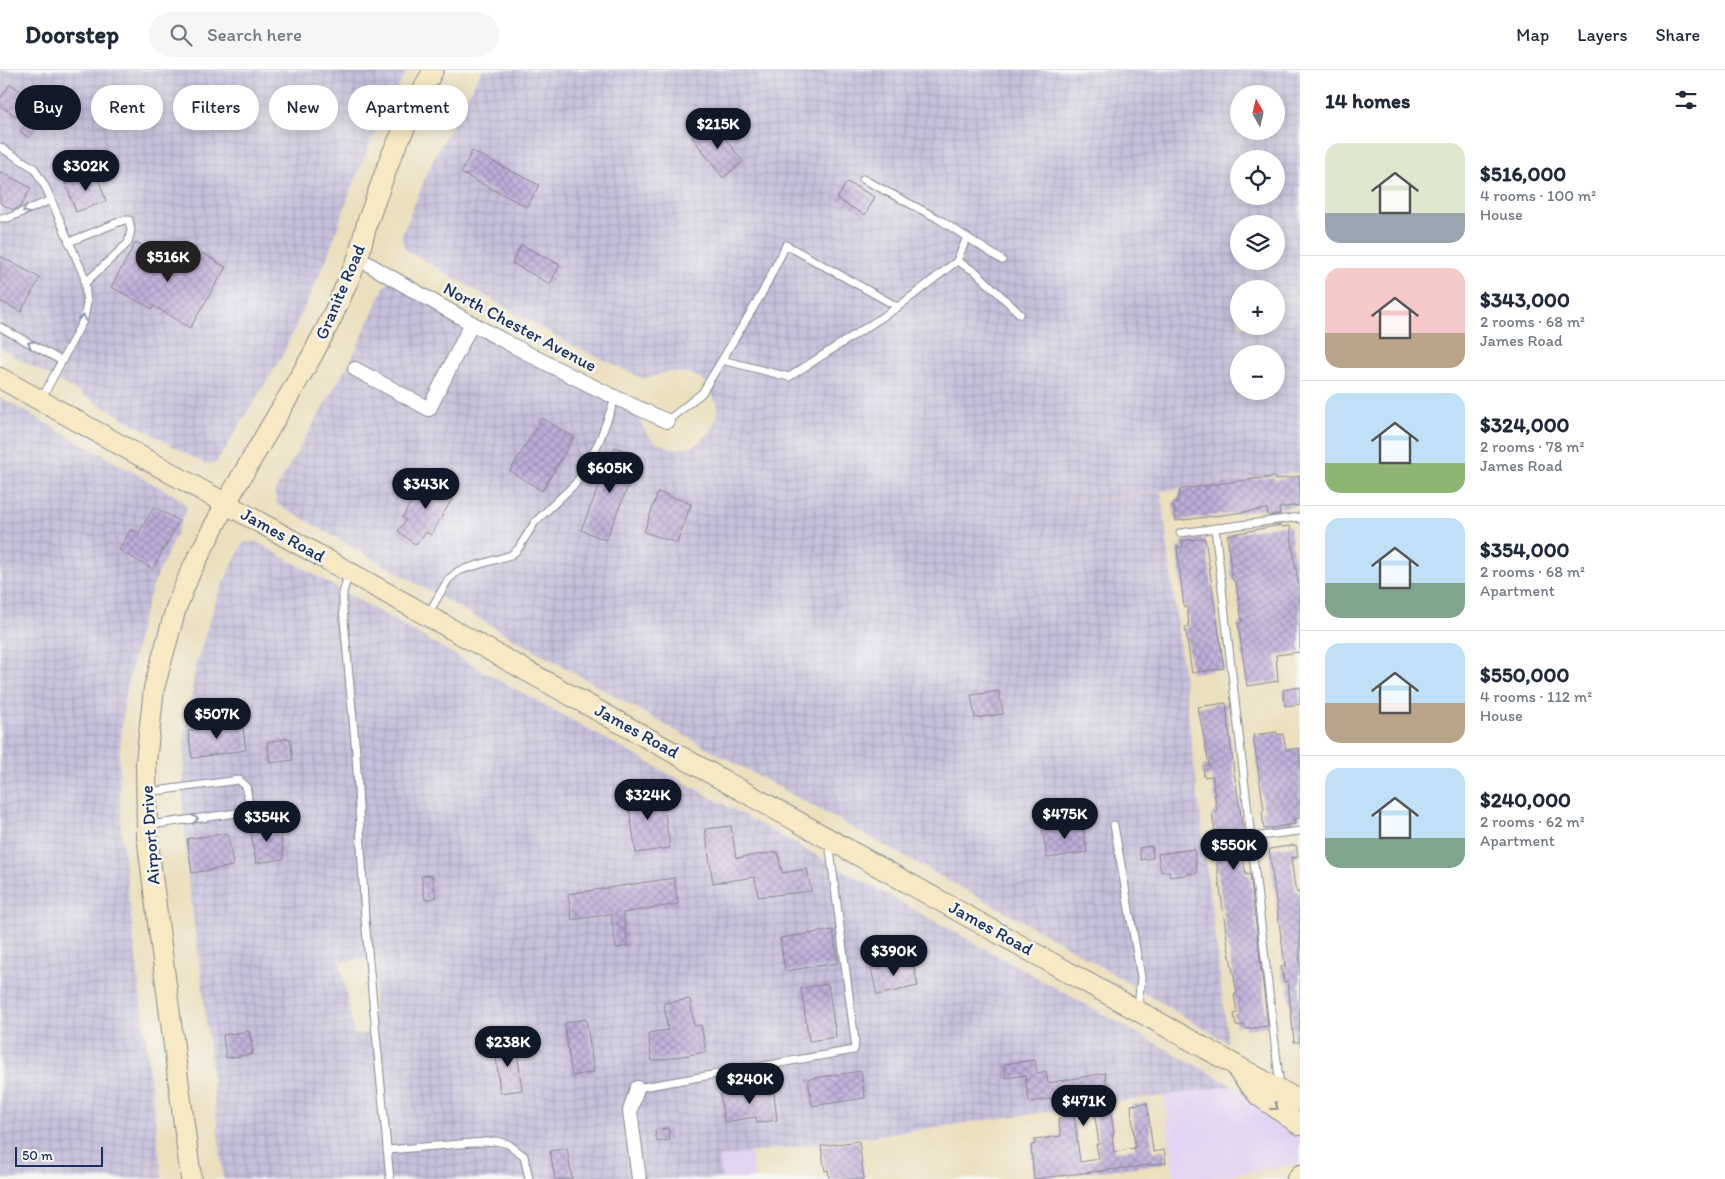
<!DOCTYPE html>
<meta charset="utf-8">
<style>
body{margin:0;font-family:Itim,sans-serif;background:#f6f6f7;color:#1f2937;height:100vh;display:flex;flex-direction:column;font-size:19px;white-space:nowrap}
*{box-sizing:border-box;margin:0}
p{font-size:16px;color:#747a83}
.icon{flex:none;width:28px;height:28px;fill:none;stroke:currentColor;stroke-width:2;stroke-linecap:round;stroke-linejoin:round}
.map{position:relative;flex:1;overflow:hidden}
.details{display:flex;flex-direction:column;background:#fff;width:425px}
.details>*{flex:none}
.top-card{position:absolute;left:15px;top:15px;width:475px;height:45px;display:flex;gap:10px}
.needle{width:32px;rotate:352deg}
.tools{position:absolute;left:1230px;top:15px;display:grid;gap:10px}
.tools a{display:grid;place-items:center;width:55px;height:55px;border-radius:50%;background:#fff;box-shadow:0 2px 12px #0003;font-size:25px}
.scale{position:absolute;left:15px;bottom:12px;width:88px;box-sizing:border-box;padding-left:5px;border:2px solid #1b2f5e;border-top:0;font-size:14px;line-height:18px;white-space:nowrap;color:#1b2f5e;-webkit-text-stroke:4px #f6f6f2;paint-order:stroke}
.price{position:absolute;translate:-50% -42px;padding:0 11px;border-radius:18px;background:#111827;color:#fff;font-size:16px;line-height:32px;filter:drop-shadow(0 1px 2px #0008)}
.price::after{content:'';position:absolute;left:50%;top:30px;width:15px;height:11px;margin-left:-8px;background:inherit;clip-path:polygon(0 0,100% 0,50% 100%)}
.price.on{background:#222;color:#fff}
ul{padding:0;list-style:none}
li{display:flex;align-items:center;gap:15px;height:125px;padding:0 25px}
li+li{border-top:1px solid #e0e1e3}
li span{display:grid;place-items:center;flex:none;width:140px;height:100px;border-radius:15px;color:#555}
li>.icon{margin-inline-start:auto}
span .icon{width:60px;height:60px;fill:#fffc;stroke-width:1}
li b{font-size:21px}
h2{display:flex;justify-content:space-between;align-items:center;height:60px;padding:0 25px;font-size:21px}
.chip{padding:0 18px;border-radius:22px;background:#fff;box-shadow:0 2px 12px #0003;font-size:18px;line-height:45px}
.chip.on{background:#111827;color:#fff}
header{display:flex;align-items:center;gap:30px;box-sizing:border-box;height:70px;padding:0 25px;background:#fff;border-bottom:1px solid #e0e1e3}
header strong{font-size:24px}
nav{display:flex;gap:28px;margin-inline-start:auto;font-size:18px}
.search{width:350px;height:45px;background:#f6f6f7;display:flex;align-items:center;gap:12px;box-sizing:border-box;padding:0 18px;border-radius:28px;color:#747a83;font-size:19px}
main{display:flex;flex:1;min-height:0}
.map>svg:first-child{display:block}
.built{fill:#e3d3f2}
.industrial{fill:url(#industrial-grid);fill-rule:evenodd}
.building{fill:url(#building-cross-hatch);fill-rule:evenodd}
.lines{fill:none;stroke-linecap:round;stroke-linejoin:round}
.service-casing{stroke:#84878e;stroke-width:9}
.minor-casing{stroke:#84878e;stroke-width:16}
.secondary-casing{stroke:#84878e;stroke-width:22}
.service{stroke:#fff;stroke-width:7}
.minor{stroke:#fff;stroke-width:14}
.secondary{stroke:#f7e9c3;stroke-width:20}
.oneway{stroke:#8d97ae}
.oneway2{stroke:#898c90}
.labels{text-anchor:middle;stroke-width:5;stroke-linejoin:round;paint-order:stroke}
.street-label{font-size:18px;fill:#1b2f5e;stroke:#f6f6f2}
</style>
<header>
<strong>Doorstep</strong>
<div class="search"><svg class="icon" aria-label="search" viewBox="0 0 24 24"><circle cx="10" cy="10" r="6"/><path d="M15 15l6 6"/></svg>Search here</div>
<nav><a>Map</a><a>Layers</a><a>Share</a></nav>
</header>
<main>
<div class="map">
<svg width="1300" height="1109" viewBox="0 0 1300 1109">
<defs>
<pattern id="industrial-grid" width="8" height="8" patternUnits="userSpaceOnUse" patternTransform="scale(1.25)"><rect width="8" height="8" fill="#c6c0da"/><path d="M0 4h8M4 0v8" fill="none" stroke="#aaa5be"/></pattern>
<pattern id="building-cross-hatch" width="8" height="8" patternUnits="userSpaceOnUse" patternTransform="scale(1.25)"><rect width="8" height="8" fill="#bdaed8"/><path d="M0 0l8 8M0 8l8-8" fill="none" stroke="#998eb2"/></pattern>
</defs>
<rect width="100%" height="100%" fill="#f6f6f2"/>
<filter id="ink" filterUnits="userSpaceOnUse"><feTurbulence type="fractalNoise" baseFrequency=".02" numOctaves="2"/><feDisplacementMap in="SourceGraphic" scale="10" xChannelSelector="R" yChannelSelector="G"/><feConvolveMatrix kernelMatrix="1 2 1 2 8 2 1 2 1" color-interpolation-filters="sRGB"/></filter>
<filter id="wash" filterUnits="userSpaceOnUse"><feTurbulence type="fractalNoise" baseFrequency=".0096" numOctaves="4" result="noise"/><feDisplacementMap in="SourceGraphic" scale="20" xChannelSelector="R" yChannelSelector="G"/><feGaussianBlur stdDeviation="1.12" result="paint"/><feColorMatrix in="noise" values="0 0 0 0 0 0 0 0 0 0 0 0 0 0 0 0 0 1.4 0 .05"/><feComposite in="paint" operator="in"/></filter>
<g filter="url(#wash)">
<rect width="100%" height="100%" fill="#ecdfbd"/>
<g class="built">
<polygon points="1233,1016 1300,1063 1300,1094 1200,1109 1174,1109 1164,1025"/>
<polygon points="751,1082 754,1109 722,1109 719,1087"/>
</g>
<g class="industrial">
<polygon points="0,0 407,0 373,67 352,117 327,188 280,290 216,393 205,394 0,278"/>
<path d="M482,0H1300V402L1057,435L1161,422L1228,973L1060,872L671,658L277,434L275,421L355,282L384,217L391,211L636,342L646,363L657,373L675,379L694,376L710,363L717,347V334L707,313L690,303L668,302L644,309L568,273L406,180L401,167L431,94ZM1239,24H1276V61H1239ZM1239,89H1276V126H1239ZM1239,154H1276V191H1239ZM1239,219H1276V256H1239ZM1239,284H1276V321H1239Z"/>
<polygon points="0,327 182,430 187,439 153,516 141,553 124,631 119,691 121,761 162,1109 0,1109"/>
<path d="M255,471L483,601L1233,1016L719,1087L722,1109H223L202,911L188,809L183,731L185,661L197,591L218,524L243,473ZM378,886L372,963L354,965L340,892Z"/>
</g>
<g id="blocks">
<g class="building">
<polygon points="10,14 29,26 33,18 50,29 34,56 36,58 29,68 20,61 27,53 0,36 0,29"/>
<polygon points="712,51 743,92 723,108 692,67"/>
<polygon points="472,81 539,115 527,137 461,103"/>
<polygon points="0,101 31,118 20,137 13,140 0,133"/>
<polygon points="96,102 106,131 76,142 65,112"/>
<polygon points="847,112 875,127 865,145 837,129"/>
<polygon points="136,172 191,202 202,183 226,197 190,258 154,236 152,239 111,217"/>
<polygon points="521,175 560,195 550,214 512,193"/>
<polygon points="0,186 40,208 21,242 0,231"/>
<polygon points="542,348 574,367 542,421 510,401"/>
<polygon points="615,377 640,387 606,470 581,460"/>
<polygon points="427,405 456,422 431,465 426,462 416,475 398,461 406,450 402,448"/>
<polygon points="1300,406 1300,435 1279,438 1280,444 1268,446 1267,439 1176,451 1173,432 1177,432 1181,419 1246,410 1274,407 1275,410"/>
<polygon points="658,422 691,434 677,473 644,462"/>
<polygon points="154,437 179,451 153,499 119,480 131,459 139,463"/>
<polygon points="1281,455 1282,457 1290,456 1293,480 1300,525 1300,582 1276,585 1278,611 1247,616 1238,553 1242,552 1236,513 1232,509 1227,465"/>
<polygon points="1205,468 1224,598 1192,603 1185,557 1189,557 1187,536 1184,537 1177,478 1183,477 1182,471"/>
<polygon points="1300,617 1300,634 1285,636 1283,620"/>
<polygon points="999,621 1003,644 975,648 971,625"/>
<polygon points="1226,633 1234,703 1247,782 1242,782 1246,805 1250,804 1268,956 1245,959 1244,955 1236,956 1234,944 1237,943 1234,924 1237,923 1228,876 1213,768 1216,768 1212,743 1217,742 1212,706 1204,707 1203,696 1209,695 1198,637"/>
<polygon points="242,652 246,680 192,688 188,661"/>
<polygon points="1277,662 1277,665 1283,664 1286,680 1300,678 1300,748 1294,749 1295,754 1264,759 1262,741 1264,740 1253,665"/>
<polygon points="290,668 293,690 270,693 267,672"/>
<polygon points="661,719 670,778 636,783 627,724"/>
<polygon points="1082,751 1087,782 1047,788 1042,757"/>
<polygon points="279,754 284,789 256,793 250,758"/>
<polygon points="731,756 736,788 778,782 782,803 807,799 811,821 758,827 755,807 713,813 705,759"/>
<polygon points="228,763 233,796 192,803 187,769"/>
<polygon points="1296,775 1298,787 1291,788 1295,817 1297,823 1300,822 1300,972 1294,972 1288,911 1284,912 1281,897 1285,896 1269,779"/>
<polygon points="1152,776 1153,788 1141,790 1139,778"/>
<polygon points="1194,779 1197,803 1170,807 1169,801 1161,802 1158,784"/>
<polygon points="432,805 436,828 425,830 421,806"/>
<polygon points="674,808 678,834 623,843 628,876 616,878 611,844 572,850 568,824"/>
<polygon points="833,860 838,893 785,901 780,868"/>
<polygon points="912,889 918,916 877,925 871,898"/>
<polygon points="828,914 836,967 809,971 801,918"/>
<polygon points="690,929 694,956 701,955 706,982 652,991 648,963 668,960 664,933"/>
<polygon points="586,949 594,1002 572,1006 564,953"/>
<polygon points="249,961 253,984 226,988 223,965"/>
<polygon points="516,972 522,1020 500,1023 495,975"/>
<path d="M1035,990L1037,1003L1046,1001L1048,1013L1105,1003L1114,1064H1112L1114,1082L1135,1078L1131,1035L1147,1033L1153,1082L1164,1080L1166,1093L1034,1109L1031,1075L1035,1074L1034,1070L1061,1066L1058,1050L1073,1038L1065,1039L1064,1027L1029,1032L1025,1005L1006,1008L1004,994ZM1093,1034L1099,1074H1096L1099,1089L1080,1092L1073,1037Z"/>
<polygon points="861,1001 865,1028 812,1036 808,1009"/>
<polygon points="773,1016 777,1050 757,1053 756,1047 724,1052 720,1024"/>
<polygon points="668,1058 670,1070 657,1072 655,1060"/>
<polygon points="859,1071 864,1109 829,1109 828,1100 825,1101 821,1076"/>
<polygon points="567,1078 572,1109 555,1109 550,1081"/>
</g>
</g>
</g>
<g filter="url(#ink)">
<use href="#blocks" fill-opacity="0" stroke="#84878e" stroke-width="1"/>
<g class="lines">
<defs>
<g id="service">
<polyline points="0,77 34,98 46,118 84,206 87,233 84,249 41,330"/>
<polyline points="863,109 937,148 1002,190"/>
<polyline points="0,148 8,148 51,130"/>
<polyline points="69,172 124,150 129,150 131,160 128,173 85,213"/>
<polyline points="957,191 967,167"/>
<polyline points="0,257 62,291"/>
<polyline points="722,290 789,307 898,237"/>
<polyline points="667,351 702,323 761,225 786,175 898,237 957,191 976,202 1020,244"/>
<polyline points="1215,458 1280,1017"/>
<polyline points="1180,463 1300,447 1300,449"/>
<polyline points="348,505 343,523 343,539 356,683 365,849 390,1109"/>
<polyline points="428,544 448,510 458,501 511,485 518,479 535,452 575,414 589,393 600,369 615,329"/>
<polyline points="148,722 239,710 246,716 249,733 244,742 150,755"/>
<polyline points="1114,755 1141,907 1138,937"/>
<polyline points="1251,767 1300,761"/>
<polyline points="637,1018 854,980 855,971 829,773"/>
<polyline points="387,1080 496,1071 508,1074 524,1086 529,1109"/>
</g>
<g id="minor">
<path d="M358,188C458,247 560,304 667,351"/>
<polyline points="355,299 429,339 472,253"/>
<polyline points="637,1018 630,1041 639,1109"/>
</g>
<g id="secondary">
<polyline points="0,308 1300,1031"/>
<polyline points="1239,1002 1258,1025 1300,1055"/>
<polyline points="191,1109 147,766 146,692 154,618 176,538 190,503 226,433 312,286 332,247 358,188 367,153 392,84 433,0"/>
<polyline points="1297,1109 1300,1105"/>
</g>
</defs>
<use href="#service" class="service-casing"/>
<use href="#minor" class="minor-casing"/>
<use href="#secondary" class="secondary-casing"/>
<use href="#service" class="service"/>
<use href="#minor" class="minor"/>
<use href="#secondary" class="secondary"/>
</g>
<defs><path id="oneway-chevron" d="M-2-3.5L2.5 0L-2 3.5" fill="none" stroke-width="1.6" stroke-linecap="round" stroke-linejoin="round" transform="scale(1.25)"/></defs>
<g class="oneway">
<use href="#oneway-chevron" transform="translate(26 140) rotate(158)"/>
<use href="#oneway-chevron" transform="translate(83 248) rotate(-73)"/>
<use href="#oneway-chevron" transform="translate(31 274) rotate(-151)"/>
<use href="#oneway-chevron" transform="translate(195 749) rotate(-8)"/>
</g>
<use class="oneway2" href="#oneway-chevron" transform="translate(1275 1037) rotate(36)"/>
</g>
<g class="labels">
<g class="street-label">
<text transform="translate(340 222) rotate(-67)" y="6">Granite Road</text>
<text transform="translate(520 257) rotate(28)" y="6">North Chester Avenue</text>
<text transform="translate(283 465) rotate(29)" y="6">James Road</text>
<text transform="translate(637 661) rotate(29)" y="6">James Road</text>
<text transform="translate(150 765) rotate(-94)" y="6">Airport Drive</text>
<text transform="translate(991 858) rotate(29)" y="6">James Road</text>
</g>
</g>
</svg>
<div class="tools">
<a><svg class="needle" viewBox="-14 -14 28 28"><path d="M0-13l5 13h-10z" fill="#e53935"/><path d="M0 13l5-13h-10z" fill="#747a83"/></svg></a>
<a><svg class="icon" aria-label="locate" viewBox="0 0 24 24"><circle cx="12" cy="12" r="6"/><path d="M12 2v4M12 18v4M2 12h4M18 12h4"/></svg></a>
<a><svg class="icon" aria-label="layers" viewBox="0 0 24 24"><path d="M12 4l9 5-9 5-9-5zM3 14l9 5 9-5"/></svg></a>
<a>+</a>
<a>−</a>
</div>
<div class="scale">50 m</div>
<b class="price" style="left:718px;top:80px">$215K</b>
<b class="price" style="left:86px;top:122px">$302K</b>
<b class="price on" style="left:168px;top:213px">$516K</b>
<b class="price" style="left:610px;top:424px">$605K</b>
<b class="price" style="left:426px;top:440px">$343K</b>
<b class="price" style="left:217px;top:670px">$507K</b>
<b class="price" style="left:648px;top:751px">$324K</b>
<b class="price" style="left:1065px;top:770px">$475K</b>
<b class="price" style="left:267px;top:773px">$354K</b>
<b class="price" style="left:1234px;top:801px">$550K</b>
<b class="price" style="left:894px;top:907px">$390K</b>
<b class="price" style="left:508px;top:998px">$238K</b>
<b class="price" style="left:750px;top:1035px">$240K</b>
<b class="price" style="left:1084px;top:1057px">$471K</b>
<div class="top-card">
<a class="chip on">Buy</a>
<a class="chip">Rent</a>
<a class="chip">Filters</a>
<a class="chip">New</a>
<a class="chip">Apartment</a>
</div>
</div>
<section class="details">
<h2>14 homes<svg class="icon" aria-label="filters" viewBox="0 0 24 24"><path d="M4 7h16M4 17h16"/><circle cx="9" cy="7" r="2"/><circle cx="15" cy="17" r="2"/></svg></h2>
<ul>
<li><span style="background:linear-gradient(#dfe7d0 70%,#9aa5b1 0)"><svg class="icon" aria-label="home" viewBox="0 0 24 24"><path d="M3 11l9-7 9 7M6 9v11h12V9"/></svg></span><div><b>$516,000</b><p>4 rooms · 100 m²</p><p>House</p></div></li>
<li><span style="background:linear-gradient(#f6c9c9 65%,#b9a48a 0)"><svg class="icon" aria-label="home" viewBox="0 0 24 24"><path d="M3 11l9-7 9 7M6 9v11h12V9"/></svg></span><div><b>$343,000</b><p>2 rooms · 68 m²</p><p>James Road</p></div></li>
<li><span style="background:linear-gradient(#bfe0f5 70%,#8fb573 0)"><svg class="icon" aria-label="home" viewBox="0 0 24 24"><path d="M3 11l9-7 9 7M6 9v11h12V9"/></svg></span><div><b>$324,000</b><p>2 rooms · 78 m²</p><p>James Road</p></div></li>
<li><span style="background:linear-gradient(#bfe0f5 65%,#7fa58c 0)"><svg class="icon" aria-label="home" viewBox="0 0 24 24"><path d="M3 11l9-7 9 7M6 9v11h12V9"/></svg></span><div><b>$354,000</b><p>2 rooms · 68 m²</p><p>Apartment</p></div></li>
<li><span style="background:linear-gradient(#bfe0f5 60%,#b9a48a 0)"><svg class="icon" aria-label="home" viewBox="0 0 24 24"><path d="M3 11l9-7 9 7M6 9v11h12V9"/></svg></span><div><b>$550,000</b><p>4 rooms · 112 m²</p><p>House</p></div></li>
<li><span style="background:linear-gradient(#bfe0f5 70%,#7fa58c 0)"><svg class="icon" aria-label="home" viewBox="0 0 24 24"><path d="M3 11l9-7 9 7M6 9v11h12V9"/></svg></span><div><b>$240,000</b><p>2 rooms · 62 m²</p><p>Apartment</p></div></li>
</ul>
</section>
</main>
